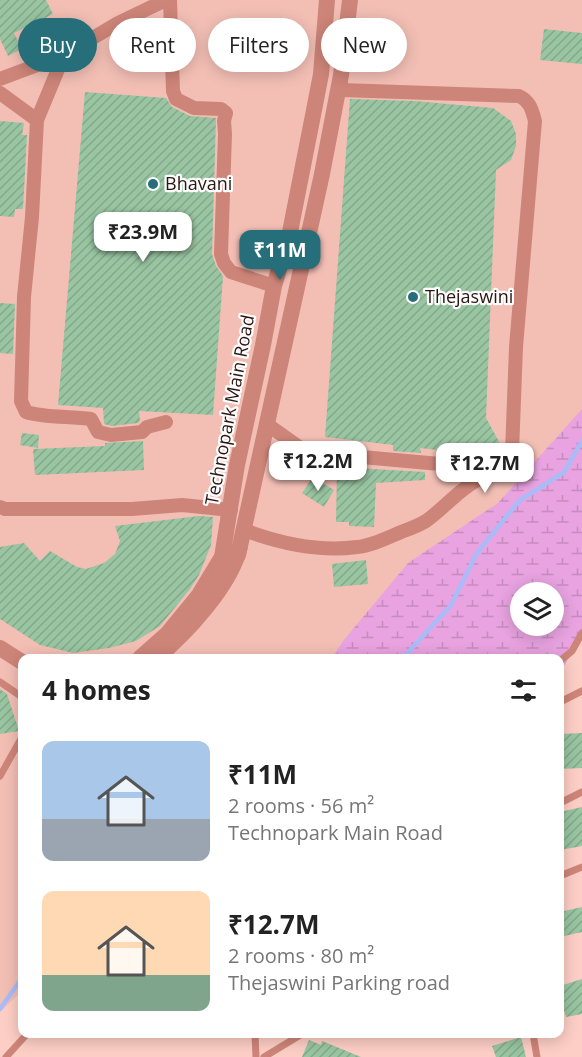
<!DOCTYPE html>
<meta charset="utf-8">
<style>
body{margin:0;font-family:"Open Sans",sans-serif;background:#f6f6f6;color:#222;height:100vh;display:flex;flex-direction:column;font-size:22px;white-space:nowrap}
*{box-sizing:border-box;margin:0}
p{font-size:20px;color:#767676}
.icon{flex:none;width:33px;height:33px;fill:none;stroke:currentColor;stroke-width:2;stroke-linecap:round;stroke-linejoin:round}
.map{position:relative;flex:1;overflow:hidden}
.details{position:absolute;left:18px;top:654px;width:546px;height:384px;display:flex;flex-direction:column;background:#fff;border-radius:12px;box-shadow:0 3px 15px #0003}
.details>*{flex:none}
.guide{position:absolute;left:18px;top:18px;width:546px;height:54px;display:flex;gap:12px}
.fabs{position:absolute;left:510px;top:582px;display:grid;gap:12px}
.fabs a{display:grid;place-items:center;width:54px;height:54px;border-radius:50%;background:#fff;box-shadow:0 3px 15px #0003;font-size:30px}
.price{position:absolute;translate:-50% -51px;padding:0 14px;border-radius:12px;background:#fff;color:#222;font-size:20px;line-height:39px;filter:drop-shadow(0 2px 3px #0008)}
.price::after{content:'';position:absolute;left:50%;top:36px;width:18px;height:14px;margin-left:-9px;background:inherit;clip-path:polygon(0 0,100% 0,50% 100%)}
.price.selected{background:#266e7a;color:#fff}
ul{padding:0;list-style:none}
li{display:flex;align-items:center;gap:18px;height:150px;padding:0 24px}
li span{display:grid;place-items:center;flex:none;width:168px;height:120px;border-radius:12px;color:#555}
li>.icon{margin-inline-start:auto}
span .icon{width:72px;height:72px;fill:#fffc;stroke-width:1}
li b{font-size:26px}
h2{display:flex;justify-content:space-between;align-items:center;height:72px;padding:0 24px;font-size:26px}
.chip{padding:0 21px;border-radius:27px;background:#fff;box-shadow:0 3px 15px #0003;font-size:21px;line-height:54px}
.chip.selected{background:#266e7a;color:#fff}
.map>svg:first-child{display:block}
.built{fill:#f3bfb5}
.wetland{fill:url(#wetland-marsh);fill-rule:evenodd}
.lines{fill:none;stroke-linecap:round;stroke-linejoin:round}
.stream{stroke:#a9bcf7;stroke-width:4.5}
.building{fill:url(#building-hatch)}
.service{stroke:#ce8579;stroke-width:7}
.minor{stroke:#ce8579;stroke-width:14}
.tertiary{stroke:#ce8579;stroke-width:16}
.poi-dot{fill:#266e7a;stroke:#fcfcfc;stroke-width:2}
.labels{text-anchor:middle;stroke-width:4.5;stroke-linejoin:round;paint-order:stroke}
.poi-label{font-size:18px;fill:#2a1612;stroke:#fcfcfc;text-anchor:start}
.street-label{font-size:18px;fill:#2a1612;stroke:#fcfcfc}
</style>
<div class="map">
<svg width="582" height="1057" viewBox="0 0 582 1057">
<defs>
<pattern id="wetland-marsh" width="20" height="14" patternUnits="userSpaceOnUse" patternTransform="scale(1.5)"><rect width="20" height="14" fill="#e8a3e0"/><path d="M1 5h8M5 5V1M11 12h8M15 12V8" fill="none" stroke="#c78cbf"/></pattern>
<pattern id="building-hatch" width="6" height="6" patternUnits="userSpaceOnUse" patternTransform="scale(1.5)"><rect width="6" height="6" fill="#99c5a2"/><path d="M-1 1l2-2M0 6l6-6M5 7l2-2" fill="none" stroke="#84a88a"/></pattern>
</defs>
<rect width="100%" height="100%" fill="#fdcec5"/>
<polygon class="built" points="0,0 582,0 582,438 373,658 22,658 22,991 0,1012"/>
<path class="wetland" d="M582,409V630L565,665L560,669V658H332L343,641L408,563L498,503ZM520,592H554V626H520Z"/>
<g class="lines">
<g class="stream">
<polyline points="403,658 451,605 477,553 519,501 564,472 582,441"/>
<polyline points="0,1009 22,978"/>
</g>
</g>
<g class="building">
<polygon points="0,0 46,0 53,14 14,33 22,49 8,56 0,39"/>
<polygon points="544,29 582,33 582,64 540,60"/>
<polygon points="85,92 166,98 172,107 190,116 216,118 212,254 216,266 223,276 213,415 139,411 140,421 138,423 112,426 104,424 103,408 58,405"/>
<polygon points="350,99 414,101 493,108 511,121 516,134 516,146 511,160 496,170 486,418 503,449 483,466 463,453 420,448 421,453 393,451 393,445 325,437"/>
<polygon points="0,121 24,123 22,135 27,135 23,209 15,209 14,217 0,216"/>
<polygon points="0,303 15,304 13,354 0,353"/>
<polygon points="22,433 39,435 38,448 20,445"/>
<polygon points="143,441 144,470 35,475 33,449 105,446 105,443"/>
<polygon points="337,467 425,472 425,480 376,483 374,527 349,526 349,522 336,522"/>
<polygon points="313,477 334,490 324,507 302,493"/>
<polygon points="199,516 213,517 211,545 199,575 190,589 160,626 136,641 109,648 73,653 40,645 0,619 0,547 24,543 40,561 50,551 77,567 86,569 104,563 115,554 120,541 115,526"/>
<polygon points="366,560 368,584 334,587 332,564"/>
<polygon points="0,689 7,694 19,731 0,734"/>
<polygon points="582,733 582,768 560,769 560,734"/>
<polygon points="582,807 582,846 560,850 560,812"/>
<polygon points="582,907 582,932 560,937 560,912"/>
<polygon points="582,979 582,1014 566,1017 560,997 560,986"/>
<polygon points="521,1037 526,1057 496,1057 492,1046"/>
<polygon points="309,1040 321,1045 322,1041 361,1057 302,1057"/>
</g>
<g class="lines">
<g class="service">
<polyline points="560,661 572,651 582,633"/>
<polyline points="0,682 22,697"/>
<polyline points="560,702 582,691"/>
<polyline points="0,776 22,737"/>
<polyline points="560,803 582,792"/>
<polyline points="560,876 582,867"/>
<polyline points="255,1034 256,1057"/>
<polyline points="533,1034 537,1057"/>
<polyline points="6,1057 27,1034"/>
<polyline points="264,1057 302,1034"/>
</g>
<g class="minor">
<polyline points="170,0 173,91 176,99 194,108 221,109 226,113 224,121 225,134 221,254 224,263 231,272 274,286"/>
<path d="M64,55L37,120L32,217L24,297L21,401L26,412C44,418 71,416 91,419L98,432L111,435L142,432L147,427L166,422"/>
<path d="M341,77V90L519,96C530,101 532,110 535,121L516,347L512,452C508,467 500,473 485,477"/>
<polyline points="0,79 64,55 118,23 166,0"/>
<polyline points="0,93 37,120"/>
<polyline points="0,507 5,509 132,509 182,505 231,510"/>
<path d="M244,530C279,543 320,552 357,547C371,546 387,538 401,532C409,529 418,526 426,521C445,508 462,485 485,477L440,464L306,452L268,425"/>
</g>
<g class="tertiary">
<polyline points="238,555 322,174 341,75 350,0"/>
<polyline points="0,648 22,662"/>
<polyline points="140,658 167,634 199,595 222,557 237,465 263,345 274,286 290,232 315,105 321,74 327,0"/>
<path d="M156,658C186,634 232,584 240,546"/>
</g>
</g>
<g class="poi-dot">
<circle cx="153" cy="184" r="6"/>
<circle cx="413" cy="297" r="6"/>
</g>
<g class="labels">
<g class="poi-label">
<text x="165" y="190">Bhavani</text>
<text x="425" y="303">Thejaswini</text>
</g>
<g class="street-label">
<text transform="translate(230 410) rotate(-79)" y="6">Technopark Main Road</text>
</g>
</g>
</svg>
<div class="fabs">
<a><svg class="icon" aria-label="layers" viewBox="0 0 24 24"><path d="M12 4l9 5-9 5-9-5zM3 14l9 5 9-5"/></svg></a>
</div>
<b class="price" style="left:143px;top:263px">₹23.9M</b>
<b class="price selected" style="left:280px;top:281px">₹11M</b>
<b class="price" style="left:318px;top:492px">₹12.2M</b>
<b class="price" style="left:485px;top:494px">₹12.7M</b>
<div class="guide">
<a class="chip selected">Buy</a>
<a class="chip">Rent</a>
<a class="chip">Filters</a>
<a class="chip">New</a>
</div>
<section class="details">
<h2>4 homes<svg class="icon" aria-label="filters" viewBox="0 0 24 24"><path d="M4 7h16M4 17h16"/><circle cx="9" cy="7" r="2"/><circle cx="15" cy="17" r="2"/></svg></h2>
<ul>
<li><span style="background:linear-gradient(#a9c7e8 65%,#9aa5b1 0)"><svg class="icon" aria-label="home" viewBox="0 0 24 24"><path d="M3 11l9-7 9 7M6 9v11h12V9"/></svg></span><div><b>₹11M</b><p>2 rooms · 56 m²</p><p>Technopark Main Road</p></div></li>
<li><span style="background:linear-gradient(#ffd9b3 70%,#7fa58c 0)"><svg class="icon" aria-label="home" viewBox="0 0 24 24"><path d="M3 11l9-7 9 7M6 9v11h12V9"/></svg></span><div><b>₹12.7M</b><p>2 rooms · 80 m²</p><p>Thejaswini Parking road</p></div></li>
</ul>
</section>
</div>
